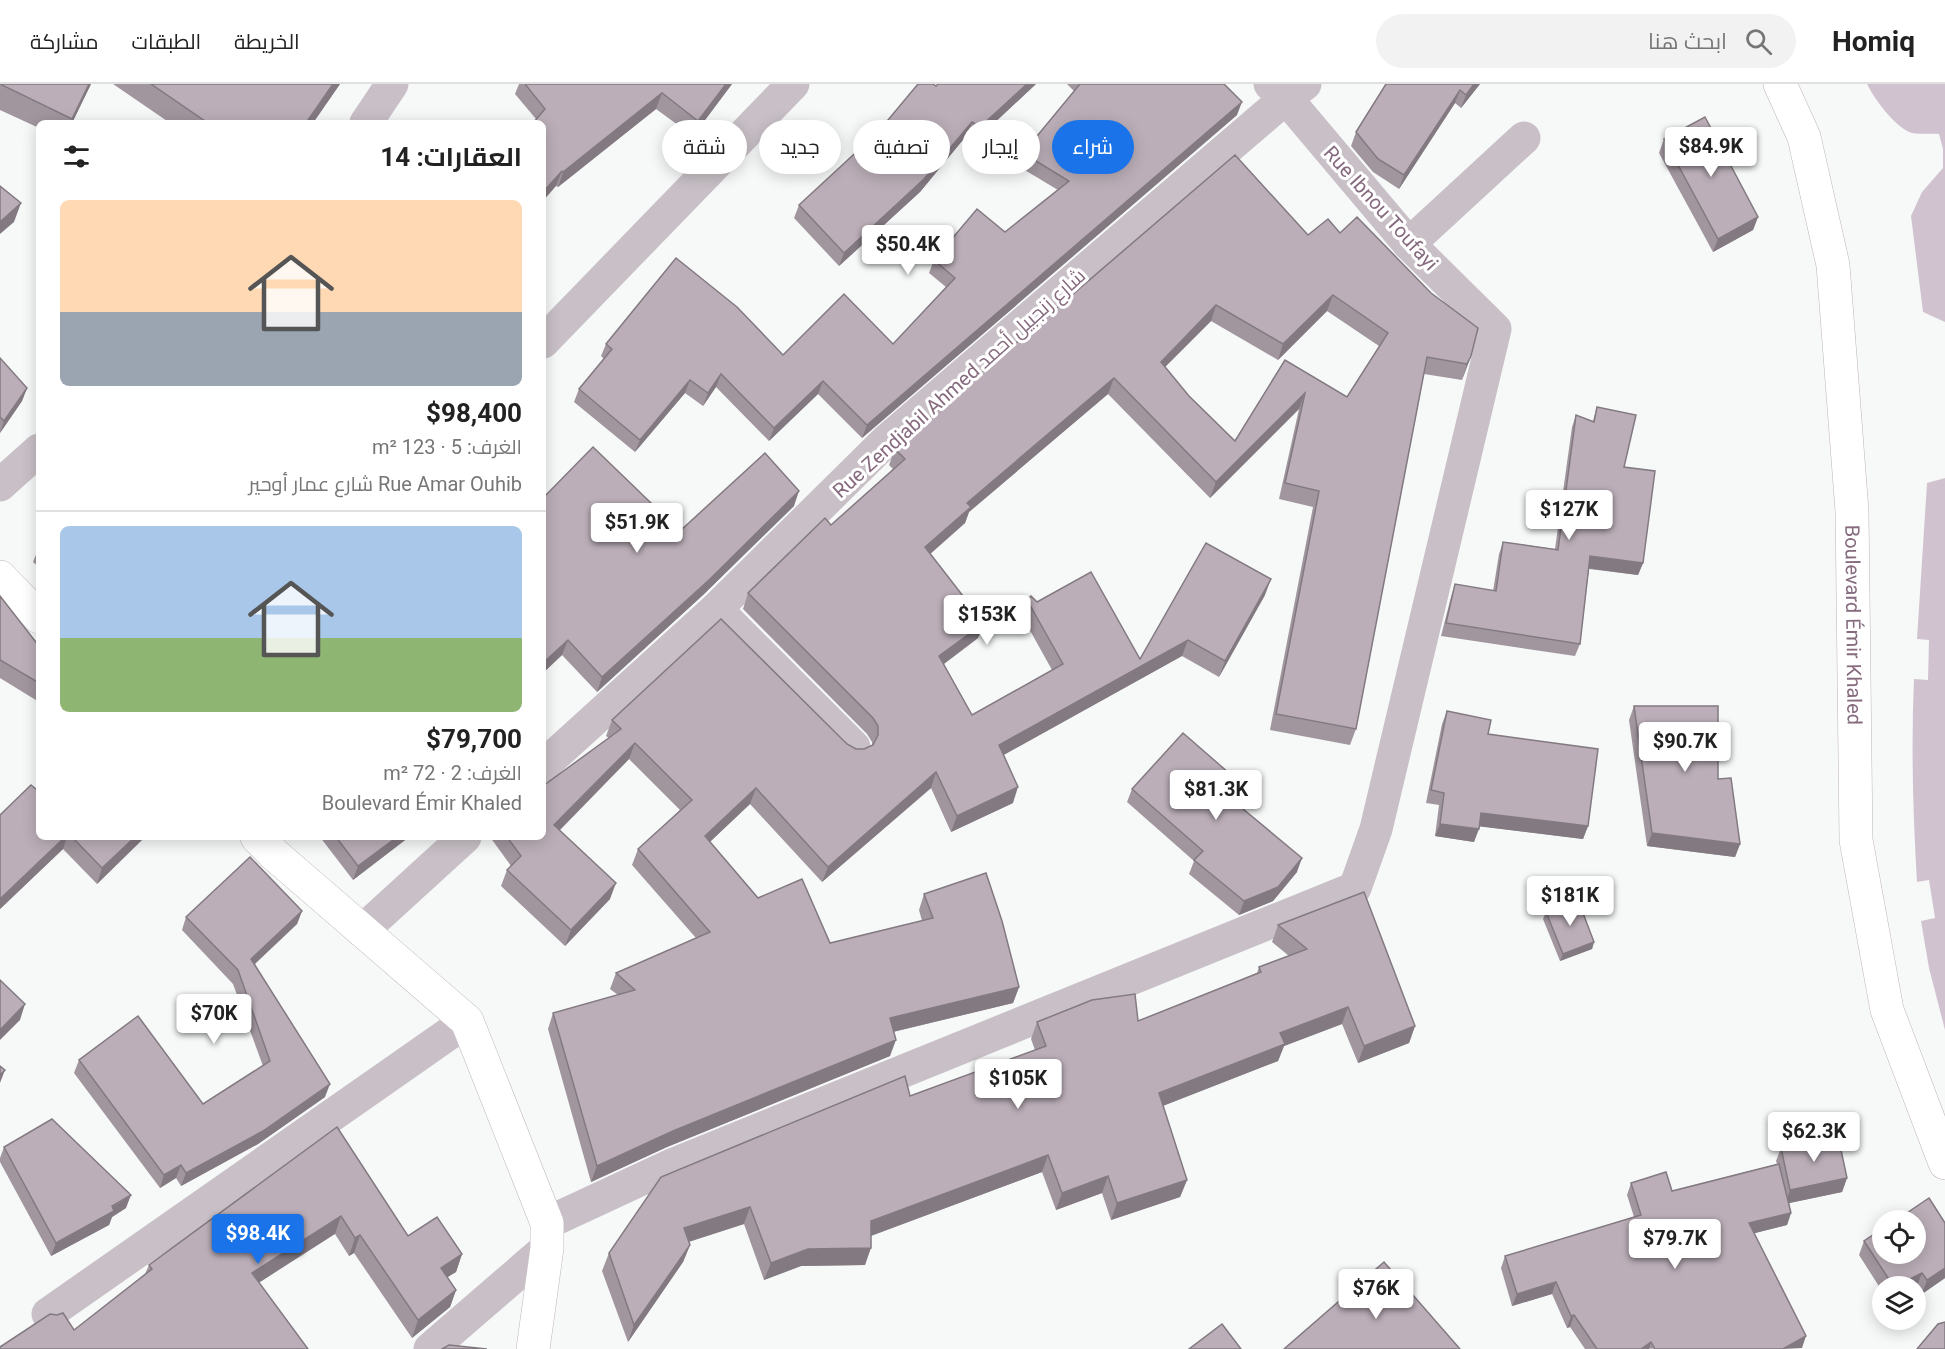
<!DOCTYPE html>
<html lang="ar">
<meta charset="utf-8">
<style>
body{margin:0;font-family:Roboto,Cairo,sans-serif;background:#f2f2f2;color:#222;direction:rtl;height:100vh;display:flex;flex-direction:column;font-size:22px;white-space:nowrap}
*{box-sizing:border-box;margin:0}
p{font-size:20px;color:#767676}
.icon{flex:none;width:33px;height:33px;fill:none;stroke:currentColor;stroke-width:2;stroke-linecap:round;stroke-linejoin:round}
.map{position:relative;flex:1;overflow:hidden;direction:ltr}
.side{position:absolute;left:36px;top:36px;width:510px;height:720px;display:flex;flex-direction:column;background:#fff;border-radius:9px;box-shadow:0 3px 15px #0003;direction:rtl}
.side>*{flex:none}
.top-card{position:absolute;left:564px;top:36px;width:570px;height:54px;direction:rtl;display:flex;gap:12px}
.fabs{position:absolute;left:1872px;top:1126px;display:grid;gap:12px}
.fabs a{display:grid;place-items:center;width:54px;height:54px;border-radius:50%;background:#fff;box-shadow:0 3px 15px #0003;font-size:30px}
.price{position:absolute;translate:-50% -51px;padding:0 14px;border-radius:6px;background:#fff;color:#222;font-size:20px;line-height:39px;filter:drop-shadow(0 2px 3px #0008)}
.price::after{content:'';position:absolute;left:50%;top:36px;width:18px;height:14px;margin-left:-9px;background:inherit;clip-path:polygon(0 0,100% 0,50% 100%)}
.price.on{background:#1a73e8;color:#fff}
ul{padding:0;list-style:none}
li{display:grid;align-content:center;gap:12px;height:318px;padding:0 24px}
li+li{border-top:2px solid #e0e0e0}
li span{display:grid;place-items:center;height:186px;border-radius:9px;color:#555}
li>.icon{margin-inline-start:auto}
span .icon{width:108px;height:108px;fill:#fffc;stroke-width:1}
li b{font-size:26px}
h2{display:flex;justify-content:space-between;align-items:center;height:72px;padding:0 24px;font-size:26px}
.tag{padding:0 21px;border-radius:27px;background:#fff;box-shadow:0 3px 15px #0003;font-size:21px;line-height:54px}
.tag.on{background:#1a73e8;color:#fff}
header{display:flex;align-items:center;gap:36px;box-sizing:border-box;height:84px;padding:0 30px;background:#fff;border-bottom:2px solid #e0e0e0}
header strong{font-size:28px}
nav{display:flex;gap:33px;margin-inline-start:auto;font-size:21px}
.search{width:420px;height:54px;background:#f2f2f2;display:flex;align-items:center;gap:15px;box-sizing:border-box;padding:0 21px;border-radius:33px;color:#767676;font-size:22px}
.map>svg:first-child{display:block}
.water{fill:#d0c3cf}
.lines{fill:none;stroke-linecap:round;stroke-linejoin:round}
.major-casing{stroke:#bdb4ba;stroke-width:34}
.minor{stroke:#c8c0c6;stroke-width:33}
.major{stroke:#fff;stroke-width:33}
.wall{fill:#a1969e;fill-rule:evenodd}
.shaded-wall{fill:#837a81}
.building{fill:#bbaeb8;stroke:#837a81;stroke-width:1.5;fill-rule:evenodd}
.labels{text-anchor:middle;stroke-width:6;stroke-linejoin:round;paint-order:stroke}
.street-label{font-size:20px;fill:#866a7e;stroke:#fff}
</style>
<header>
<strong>Homiq</strong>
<div class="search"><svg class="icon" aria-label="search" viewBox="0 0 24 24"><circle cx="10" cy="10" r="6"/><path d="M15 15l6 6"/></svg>ابحث هنا</div>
<nav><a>الخريطة</a><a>الطبقات</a><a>مشاركة</a></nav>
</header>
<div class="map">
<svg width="1945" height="1265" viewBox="0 0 1945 1265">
<rect width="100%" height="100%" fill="#f7f9f9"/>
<g class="water">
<path d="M1867,0H1945V238L1923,228L1911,132L1922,108L1943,84V65L1939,50C1930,49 1917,51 1909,48C1893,40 1875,16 1867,0Z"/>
<path d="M1945,394V946L1929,884L1921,837L1935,834L1929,796L1917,798C1913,731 1911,663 1914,595L1928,596L1929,556L1917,555L1927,399Z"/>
</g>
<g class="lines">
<defs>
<g id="major">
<path id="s1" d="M1780,0L1804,53L1833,181L1852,427L1856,756L1887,926L1945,1079"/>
<polyline points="0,493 39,533"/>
<polyline points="257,753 275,771 467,937 547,1139 547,1164 533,1265"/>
</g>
</defs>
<use href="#major" class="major-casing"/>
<g class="minor">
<polyline points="366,39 392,0"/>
<polyline points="1409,160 1524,54"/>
<polyline points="543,258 793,0"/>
<polyline points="0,401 39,366"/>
<polyline points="716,525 854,663"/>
<polyline points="543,682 716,525 886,357 1286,14 1305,0"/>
<polyline points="362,847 465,753"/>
<polyline points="547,1139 674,1080 1355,804 1376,745 1495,245 1409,160 1286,14 1270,0"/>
<polyline points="48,1230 467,937"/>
<polyline points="430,1265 547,1164"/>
</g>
<use href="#major" class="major"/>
</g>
<g class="wall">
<polygon points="0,0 91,0 72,39 39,39 39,44 0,26"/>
<polygon points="113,0 340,0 313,39 170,39"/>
<polygon points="519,0 732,0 693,52 656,25 558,103 556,102 536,35 515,10"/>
<polygon points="1036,0 976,56 967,51 920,108 839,182 794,134 799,121 936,2"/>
<polygon points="1067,0 1224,0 1237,31 862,354 818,310 769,357 716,303 703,322 685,309 635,368 574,318 579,305 604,275 601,272 606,260 783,271 893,260 946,203 929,189 934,176 1005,148 1058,106 1018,82 1023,69 1074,7"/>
<polygon points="1386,0 1480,0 1461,24 1455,19 1399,105 1373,88 1351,62 1356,48"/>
<polygon points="1664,55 1758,133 1753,146 1713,168 1659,69"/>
<path d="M1340,149L1471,272L1462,296L1424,290L1356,645L1350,661L1270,646L1313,423L1279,415L1299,325L1210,414L1108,310L969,428L965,439L930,470L978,554L944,580L972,631L1052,586L1022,532L1027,516L1037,518L1140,575L1265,511L1219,593L1182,572L1003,671L1013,719L951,748L931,704L822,798L750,720L710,758L758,814L830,859L922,837L919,826L924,810L1019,903L1013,919L893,948L890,972L667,1063L591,1098L548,945L553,929L618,911L610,905L616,889L696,854L632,781L638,765L680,726L629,675L560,746L610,815L565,862L501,802L507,786L511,782L490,753H543L609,654L606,652L612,636L847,660L856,665H864L872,661V658L867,650L743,525L748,509L831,441L893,385L889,381L895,365L1308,151ZM1327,227L1379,262L1347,313L1285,276L1235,357L1189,312L1165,283L1211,237L1278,276Z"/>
<polygon points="0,274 27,304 22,317 0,349"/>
<polygon points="1597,323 1624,383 1643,479 1638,491 1589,485 1580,560 1575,572 1441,552 1451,513 1455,500 1493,507 1499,470 1503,458 1555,465 1572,343 1576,331 1593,337"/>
<polygon points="543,414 680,447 794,422 703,511 597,608 562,571 543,589"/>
<polygon points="39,463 39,483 33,478"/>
<polygon points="0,512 39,562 39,618 0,594"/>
<polygon points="1634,622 1718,695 1740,760 1735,773 1647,762 1629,636"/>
<polygon points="1447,627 1488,650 1588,742 1583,755 1479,742 1474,758 1435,752 1439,721 1426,719 1442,640"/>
<polygon points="1237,696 1232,710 1229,713 1297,788 1273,817 1239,831 1189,790 1194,777 1127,718 1132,705"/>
<polygon points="0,731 39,753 145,753 97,800 63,765 0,825"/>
<polygon points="320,753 409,753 353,796"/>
<polygon points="302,827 297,840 255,880 325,1013 258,1060 181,1102 176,1094 160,1104 74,989 79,976 203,1020 263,982 233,900 182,846 186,833"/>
<polygon points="1546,828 1594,858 1592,865 1560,877 1543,835"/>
<polygon points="1278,841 1415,942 1409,959 1358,979 1342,940 1284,962 1278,977 1163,1022 1187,1096 1180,1113 1111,1136 1102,1109 1056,1126 1042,1088 871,1152 865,1181 801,1182 764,1196 744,1140 689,1158 690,1161 683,1178 628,1258 602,1187 609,1169 910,1012 1035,966 1031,955 1037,938 1138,937 1257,889 1259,883 1289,872 1272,858"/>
<polygon points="337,1043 408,1152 462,1170 456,1188 447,1193 456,1206 450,1223 412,1254 354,1169 349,1172 335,1150 145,1190 149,1181"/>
<polygon points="4,1063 126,1124 112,1133 109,1141 51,1172 0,1078 0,1074"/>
<polygon points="1781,1064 1847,1094 1842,1108 1789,1119 1791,1129 1787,1141 1754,1149 1802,1264 1585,1265 1570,1243 1567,1244 1552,1210 1512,1222 1501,1184 1505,1172 1634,1133 1627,1111 1631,1099 1672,1107 1777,1080 1776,1077"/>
<polygon points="1864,1157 1945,1194 1922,1210 1917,1202 1916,1203 1882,1203 1882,1207 1859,1171"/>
</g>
<g class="shaded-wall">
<polygon points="89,0 91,0 72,39 70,39"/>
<polygon points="333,0 340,0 313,39 306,39"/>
<polygon points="726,0 732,0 693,52 698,37"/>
<polygon points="1027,0 1036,0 976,56 980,43"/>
<polygon points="1474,0 1480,0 1461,24 1466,11"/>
<polygon points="1460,6 1455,19 1399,105 1404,91"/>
<polygon points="662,9 656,25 558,103 563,88"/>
<polygon points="1242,18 1237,31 862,354 867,341"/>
<polygon points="972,38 967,51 920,108 839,182 844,169"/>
<polygon points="562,87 556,102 543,117 543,108"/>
<polygon points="21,119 14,138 0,150 0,138"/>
<polygon points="1758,133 1753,146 1713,168 1718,155"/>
<polygon points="1333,211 1327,227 1278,276 1283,260"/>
<polygon points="1216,221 1211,237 1155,293 1161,278"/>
<polygon points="1471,272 1462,296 1467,280"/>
<polygon points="721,290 716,303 703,322 708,309"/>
<polygon points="1114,294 1108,310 969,428 965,439 920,479 925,463 967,419"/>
<polygon points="690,296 685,309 635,368 640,356"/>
<polygon points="823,297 818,310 769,357 774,344"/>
<polygon points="27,304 22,317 0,349 4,337"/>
<polygon points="1305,309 1299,325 1210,414 1216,398"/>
<polygon points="799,407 794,422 703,511 597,608 602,593"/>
<polygon points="1590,472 1643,479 1638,491 1586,484"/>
<polygon points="1271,495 1265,511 1219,593 1225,577"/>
<polygon points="984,539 978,554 933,588 939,572"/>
<polygon points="568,556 562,571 543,589 543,579"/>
<polygon points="1188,556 1182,572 993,677 999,661"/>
<polygon points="635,659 629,675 549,757 554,741"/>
<polygon points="936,688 931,704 822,798 828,783"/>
<polygon points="1237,696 1232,710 1220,724 1225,710"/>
<polygon points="1018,703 1013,719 951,748 957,732"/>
<polygon points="756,704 750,720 699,768 705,752"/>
<polygon points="1481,729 1588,742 1583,755 1476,742"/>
<polygon points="1440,740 1479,745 1474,758 1435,752"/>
<polygon points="1652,749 1740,760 1735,773 1647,762"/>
<polygon points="65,753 67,753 63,765 0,825 0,815"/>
<polygon points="135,753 145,753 97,800 102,784"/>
<polygon points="397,753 409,753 353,796 358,782"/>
<polygon points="1302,774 1297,788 1273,817 1239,831 1244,817"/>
<polygon points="616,799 610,815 565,862 571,846"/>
<polygon points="302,827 297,840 246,888 251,875"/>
<polygon points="1594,858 1592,865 1560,877 1563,870"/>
<polygon points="1019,903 1013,919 884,950 890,934"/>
<polygon points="25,920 20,936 0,956 0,946"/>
<polygon points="1348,923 1342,940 1284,962 1278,977 1152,1026 1159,1009 1280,949"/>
<polygon points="1415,942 1409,959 1358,979 1364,962"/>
<polygon points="896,956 890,972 667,1063 591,1098 597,1082 673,1047"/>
<polygon points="5,986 0,999 0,991"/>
<polygon points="330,1000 325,1013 258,1060 181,1102 186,1089"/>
<polygon points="1048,1071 1042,1088 865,1154 871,1137"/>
<polygon points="181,1081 176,1094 160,1104 164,1091"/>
<polygon points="1108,1092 1102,1109 1056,1126 1062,1109"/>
<polygon points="1847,1094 1842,1108 1785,1120 1790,1106"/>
<polygon points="1187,1096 1180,1113 1111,1136 1117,1119"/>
<polygon points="131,1111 126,1124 112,1133 109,1141 51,1172 56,1159"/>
<polygon points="750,1123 744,1140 678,1161 684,1144"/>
<polygon points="1791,1129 1787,1141 1744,1152 1749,1139"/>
<polygon points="341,1132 335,1150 246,1207 252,1189"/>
<polygon points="360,1151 354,1169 349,1172 355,1154"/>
<polygon points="690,1161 683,1178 628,1258 634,1241"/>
<polygon points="871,1164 865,1181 801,1182 764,1196 771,1179 808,1165"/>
<polygon points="462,1170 456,1188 435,1201 441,1184"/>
<polygon points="1945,1184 1945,1194 1922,1210 1927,1196"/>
<polygon points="1922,1189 1917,1202 1916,1203 1895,1203"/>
<polygon points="1556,1198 1552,1210 1512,1222 1517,1210"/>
<polygon points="456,1206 450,1223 412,1254 418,1236"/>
<polygon points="1574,1231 1570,1243 1567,1244 1571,1232"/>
<polygon points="1806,1252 1802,1264 1783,1265"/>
<polygon points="1651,1258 1649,1265 1641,1265"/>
</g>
<g class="building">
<polygon points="0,0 89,0 72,35"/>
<polygon points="151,0 333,0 306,39 208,39"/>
<polygon points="525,0 726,0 698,37 662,9 563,88 562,87 543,108 543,39 533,39 545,25"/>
<polygon points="918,0 933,0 936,2 938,0 1027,0 980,43 972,38 924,95 844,169 799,121 878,48"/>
<polygon points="1080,0 1224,0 1242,18 867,341 823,297 774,344 721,290 708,309 690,296 640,356 579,305 612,265 606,260 676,174 737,223 783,271 844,210 893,260 955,194 934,176 977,125 1005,148 1069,97 1023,69"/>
<polygon points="1386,0 1474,0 1466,11 1460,6 1404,91 1378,75 1356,48"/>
<polygon points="1705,33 1758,133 1718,155 1664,55"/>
<path d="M1235,71L1308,151L1328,135L1340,149L1357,133L1431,209L1478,244L1471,272L1467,280L1427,273L1356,645L1276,630L1319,407L1285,399L1305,309L1216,398L1114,294L967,419L971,423L925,463L984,539L939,572L972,631L1063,580L1027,516L1031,512L1037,518L1091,488L1140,575L1206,459L1271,495L1225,577L1188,556L999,661L1018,703L957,732L936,688L828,783L756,704L705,752L758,814L802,795L830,859L933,834L924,810L986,789L1002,837L1019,903L890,934L896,956L673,1047L597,1082L553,929L635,906L616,889L710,848L638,765L692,716L635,659L554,741L616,799L571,846L507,786L521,772L507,753H543V702L621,645L612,636L721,535L847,660L856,665H864L873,661L878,651V642L873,634L748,509L825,434L831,441L905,375L895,365L904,355ZM1333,211L1388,249L1347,313L1285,276L1235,357L1189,312L1161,278L1216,221L1283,260Z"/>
<polygon points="0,102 21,119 0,138"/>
<polygon points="0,274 27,304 4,337 0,333"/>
<polygon points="1597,323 1636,331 1624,383 1655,387 1643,479 1590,472 1580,560 1446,539 1455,500 1496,507 1503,458 1558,466 1576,331 1594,338"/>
<polygon points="593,363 680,447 765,369 799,407 709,496 602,593 568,556 543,579 543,414"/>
<polygon points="0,512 39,562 39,599 0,576"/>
<polygon points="1634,622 1718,622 1718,695 1731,694 1740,760 1652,749"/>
<polygon points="1447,627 1491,636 1488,650 1598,665 1588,742 1481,729 1479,745 1440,740 1444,709 1431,706"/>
<polygon points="1183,649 1237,696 1225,710 1302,774 1278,803 1244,817 1194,776 1203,767 1132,705"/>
<polygon points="31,701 36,705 39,702 39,753 65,753 0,815 0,731"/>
<polygon points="72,753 135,753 102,784"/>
<polygon points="336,753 397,753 358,782"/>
<polygon points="250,773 302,827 251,875 330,1000 263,1047 186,1089 181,1081 164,1091 79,976 138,932 203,1020 270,977 238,886 186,833"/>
<polygon points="1364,808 1415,942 1364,962 1348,923 1280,949 1285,960 1159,1009 1187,1096 1117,1119 1108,1092 1062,1109 1048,1071 871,1137 871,1164 808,1165 771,1179 750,1123 684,1144 690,1161 634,1241 609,1169 661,1093 905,992 910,1012 1046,962 1037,938 1092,916 1135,910 1138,937 1261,888 1259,883 1307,865 1278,841"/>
<polygon points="1578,816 1594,858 1563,870 1546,828"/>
<polygon points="0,896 25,920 0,946"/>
<polygon points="0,982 5,986 0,991"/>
<polygon points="52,1035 131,1111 112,1122 114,1127 56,1159 4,1063"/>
<polygon points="337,1043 408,1152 437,1133 462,1170 441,1184 456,1206 418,1236 360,1151 355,1154 341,1132 252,1189 308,1265 0,1265 0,1263 50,1230 57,1231 63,1229 74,1246 152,1185 149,1181"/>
<polygon points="1838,1052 1847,1094 1790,1106 1781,1064"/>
<polygon points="1779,1080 1791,1129 1749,1139 1806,1252 1783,1265 1655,1265 1651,1258 1641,1265 1597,1265 1574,1231 1571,1232 1556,1198 1517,1210 1505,1172 1641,1131 1631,1099 1666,1088 1672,1107"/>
<polygon points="1929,1114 1945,1139 1945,1184 1927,1196 1922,1189 1894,1203 1864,1157 1882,1145 1882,1170 1916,1170 1916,1137 1895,1137"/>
<polygon points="1384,1178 1460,1265 1284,1265"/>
<polygon points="1945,1238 1945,1265 1917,1265 1938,1240"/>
<polygon points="1222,1240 1241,1265 1189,1265"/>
<polygon points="449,1261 487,1265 442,1265"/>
</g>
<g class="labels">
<g class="street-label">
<text transform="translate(1381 124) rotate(48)" y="7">Rue Ibnou Toufayi</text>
<text transform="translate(959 299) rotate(-42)" y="7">Rue Zendjabil Ahmed شارع زنجبيل أحمد</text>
<text dy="7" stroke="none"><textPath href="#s1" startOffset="550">Boulevard Émir Khaled</textPath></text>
</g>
</g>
</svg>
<div class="fabs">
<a><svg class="icon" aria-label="locate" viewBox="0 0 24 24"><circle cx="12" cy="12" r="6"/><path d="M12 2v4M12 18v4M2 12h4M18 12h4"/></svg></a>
<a><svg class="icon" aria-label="layers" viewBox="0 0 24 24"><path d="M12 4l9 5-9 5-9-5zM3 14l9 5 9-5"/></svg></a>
</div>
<b class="price" style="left:1711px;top:94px">$84.9K</b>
<b class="price" style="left:908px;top:192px">$50.4K</b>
<b class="price" style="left:1569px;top:457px">$127K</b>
<b class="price" style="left:637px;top:470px">$51.9K</b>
<b class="price" style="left:987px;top:562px">$153K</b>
<b class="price" style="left:1685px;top:689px">$90.7K</b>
<b class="price" style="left:1216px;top:737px">$81.3K</b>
<b class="price" style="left:1570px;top:843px">$181K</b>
<b class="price" style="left:214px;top:961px">$70K</b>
<b class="price" style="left:1018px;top:1026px">$105K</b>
<b class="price" style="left:1814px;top:1079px">$62.3K</b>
<b class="price on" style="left:258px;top:1181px">$98.4K</b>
<b class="price" style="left:1675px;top:1186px">$79.7K</b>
<b class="price" style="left:1376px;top:1236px">$76K</b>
<div class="top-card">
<a class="tag on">شراء</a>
<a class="tag">إيجار</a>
<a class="tag">تصفية</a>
<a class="tag">جديد</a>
<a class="tag">شقة</a>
</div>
<section class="side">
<h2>العقارات: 14<svg class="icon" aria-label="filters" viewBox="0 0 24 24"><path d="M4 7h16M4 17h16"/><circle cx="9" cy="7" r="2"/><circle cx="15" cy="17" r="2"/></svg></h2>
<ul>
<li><span style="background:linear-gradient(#ffd9b3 60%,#9aa5b1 0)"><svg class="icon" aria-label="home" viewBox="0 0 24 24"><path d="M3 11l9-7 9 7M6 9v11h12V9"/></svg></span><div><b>$98,400</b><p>الغرف: 5 · 123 m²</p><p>Rue Amar Ouhib شارع عمار أوحير</p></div></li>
<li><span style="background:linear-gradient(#a9c7e8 60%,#8fb573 0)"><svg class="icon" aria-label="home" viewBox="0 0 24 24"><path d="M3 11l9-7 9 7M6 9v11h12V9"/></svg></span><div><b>$79,700</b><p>الغرف: 2 · 72 m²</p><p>Boulevard Émir Khaled</p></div></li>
</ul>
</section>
</div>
